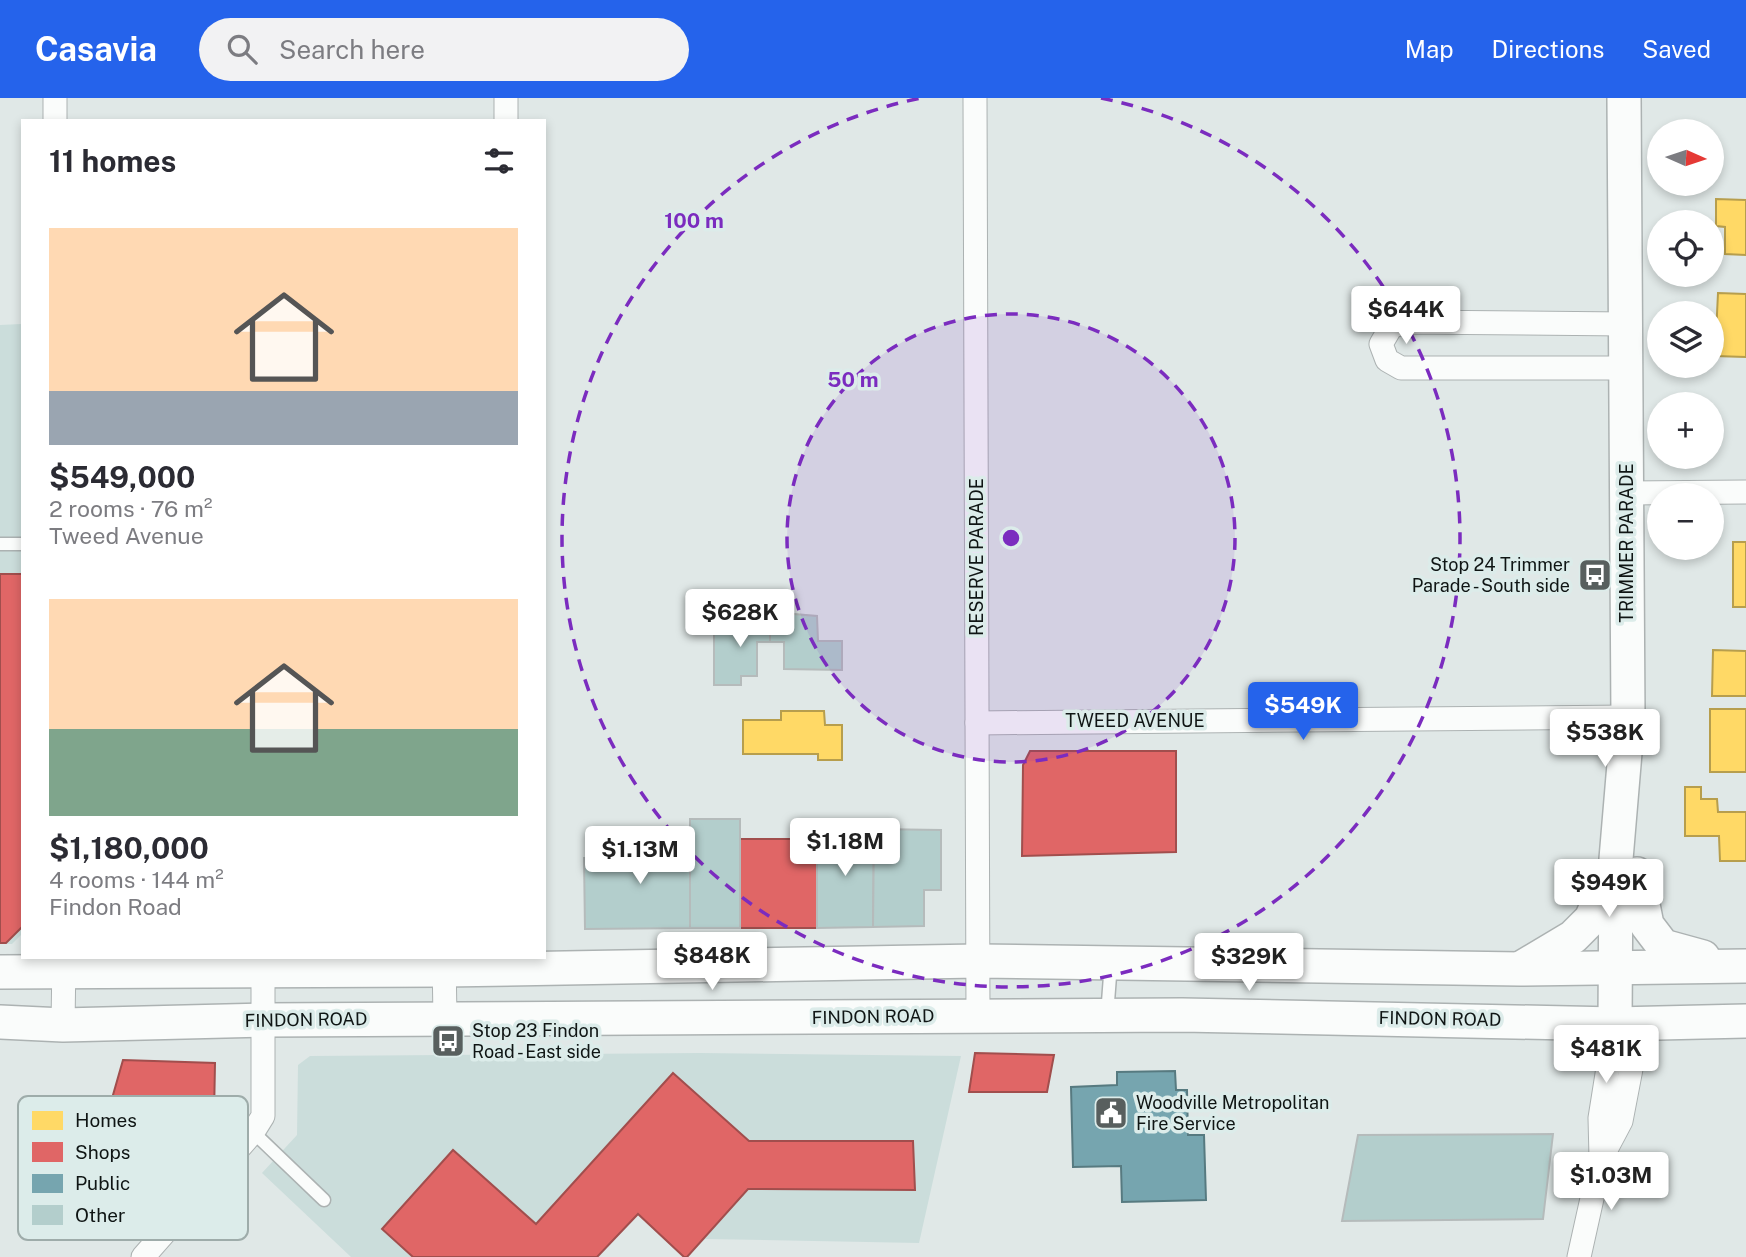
<!DOCTYPE html>
<meta charset="utf-8">
<style>
body{margin:0;font-family:"Public Sans",sans-serif;background:#f2f2f3;color:#2b2b33;height:100vh;display:flex;flex-direction:column;font-size:26px;white-space:nowrap}
*{box-sizing:border-box;margin:0}
p{font-size:23px;color:#7c7c81}
.icon{flex:none;width:38px;height:38px;fill:none;stroke:currentColor;stroke-width:2;stroke-linecap:round;stroke-linejoin:round}
.map{position:relative;flex:1;overflow:hidden}
.panel{position:absolute;left:21px;top:21px;width:525px;height:840px;display:flex;flex-direction:column;background:#fff;border-radius:0px;box-shadow:0 4px 10px #0003}
.panel>*{flex:none}
.needle{width:46px;rotate:93deg}
.fabs{position:absolute;left:1647px;top:21px;display:grid;gap:14px}
.fabs a{display:grid;place-items:center;width:77px;height:77px;border-radius:50%;background:#fff;box-shadow:0 4px 10px #0003;font-size:35px}
.price{position:absolute;translate:-50% -60px;padding:0 16px;border-radius:7px;background:#fff;color:#222;font-size:23px;line-height:46px;filter:drop-shadow(0 2px 4px #0008)}
.price::after{content:'';position:absolute;left:50%;top:42px;width:21px;height:16px;margin-left:-10px;background:inherit;clip-path:polygon(0 0,100% 0,50% 100%)}
.price.on{background:#2563eb;color:#fff}
ul{padding:0;list-style:none}
li{display:grid;align-content:center;gap:14px;height:371px;padding:0 28px}
li span{display:grid;place-items:center;height:217px;border-radius:0px;color:#555}
li>.icon{margin-inline-start:auto}
span .icon{width:126px;height:126px;fill:#fffc;stroke-width:1}
li b{font-size:30px}
h2{display:flex;justify-content:space-between;align-items:center;height:84px;padding:0 28px;font-size:30px}
header{display:flex;align-items:center;gap:42px;box-sizing:border-box;height:98px;padding:0 35px;background:#2563eb;color:#fff}
header strong{font-size:33px}
nav{display:flex;gap:38px;margin-inline-start:auto;font-size:24px}
.search{width:490px;height:63px;background:#f2f2f3;display:flex;align-items:center;gap:18px;box-sizing:border-box;padding:0 24px;border-radius:38px;color:#7c7c81;font-size:26px}
.map>svg:first-child{display:block}
.built{fill:#cbdddb}
.homes{fill:#ffd966;stroke:#b79e4d;stroke-width:2}
.shops{fill:#e06666;stroke:#a14e4d;stroke-width:2}
.public{fill:#76a5af;stroke:#577a80;stroke-width:2}
.building{fill:#b3cecc;stroke:#b5bbbb;stroke-width:2}
.lines{fill:none;stroke-linecap:round;stroke-linejoin:round}
.service-casing{stroke:#acb2b2;stroke-width:15}
.minor-casing{stroke:#acb2b2;stroke-width:25}
.secondary-casing{stroke:#acb2b2;stroke-width:36}
.service{stroke:#fafcfb;stroke-width:12}
.minor{stroke:#fafcfb;stroke-width:23}
.secondary{stroke:#fafcfb;stroke-width:33}
.ring{fill:none;stroke:#7b2cbf;stroke-width:3.5;stroke-dasharray:12 9}
.labels{text-anchor:middle;stroke-width:7;stroke-linejoin:round;paint-order:stroke}
.street-label{font-size:18px;fill:#0f1514;stroke:#dcecea}
.poi-label{font-size:18px;fill:#0f1514;stroke:#dcecea;text-anchor:start}
.key{fill:#dcecea;stroke:#9eacaa;stroke-width:2}
.key-label{font-size:19px;fill:#0f1514}
.centre{fill:#7b2cbf;stroke:#dcecea;stroke-width:3.5}
.ring-label{font-size:21px;text-anchor:middle;font-weight:bold;fill:#7b2cbf;stroke:#dcecea;stroke-width:7;stroke-linejoin:round;paint-order:stroke}
</style>
<header>
<strong>Casavia</strong>
<div class="search"><svg class="icon" aria-label="search" viewBox="0 0 24 24"><circle cx="10" cy="10" r="6"/><path d="M15 15l6 6"/></svg>Search here</div>
<nav><a>Map</a><a>Directions</a><a>Saved</a></nav>
</header>
<div class="map">
<svg width="1746" height="1159" viewBox="0 0 1746 1159">
<rect width="100%" height="100%" fill="#e0e8e7"/>
<g class="built">
<polygon points="21,226 23,835 12,846 0,846 0,227"/>
<polygon points="700,955 961,958 919,1145 705,1141 687,1159 684,1159 638,1116 599,1159 351,1159 262,1075 297,1037 298,967 310,958"/>
</g>
<g class="homes">
<polygon points="1716,101 1746,102 1746,157 1725,156 1725,129 1716,128"/>
<polygon points="1718,195 1746,196 1746,259 1715,258"/>
<rect x="1733" y="444" width="13" height="65"/>
<polygon points="1713,552 1746,553 1746,598 1712,598"/>
<rect x="1710" y="611" width="36" height="63"/>
<polygon points="781,613 824,613 825,627 842,627 842,662 818,662 818,656 743,656 743,622 781,622"/>
<polygon points="1685,689 1701,689 1701,701 1717,701 1718,714 1746,714 1746,763 1720,763 1719,738 1685,738"/>
</g>
<g class="shops">
<polygon points="0,476 22,476 23,828 6,845 0,845"/>
<polygon points="1030,653 1176,653 1176,754 1022,758 1023,667"/>
<rect x="740" y="741" width="77" height="89"/>
<polygon points="975,955 1054,957 1047,994 969,994"/>
<polygon points="123,962 215,965 214,1018 162,1078 103,1032"/>
<polygon points="673,975 749,1043 913,1043 915,1092 748,1091 687,1159 684,1159 638,1116 597,1159 413,1159 382,1131 453,1052 536,1126"/>
</g>
<polygon class="public" points="1175,973 1176,992 1187,992 1188,1037 1204,1037 1206,1102 1122,1104 1121,1068 1073,1069 1071,989 1117,987 1117,974"/>
<g class="building">
<polygon points="752,514 770,514 770,544 757,544 757,578 741,578 741,587 714,587 714,536 729,536 729,523 752,523"/>
<polygon points="770,514 817,518 818,543 842,543 842,572 784,571 784,544 770,544"/>
<rect x="690" y="721" width="50" height="109"/>
<polygon points="817,731 874,731 873,829 817,830"/>
<polygon points="874,731 941,732 941,792 924,792 924,828 873,829"/>
<polygon points="621,739 690,739 690,830 585,831 584,760 622,760"/>
<polygon points="1553,1036 1543,1121 1342,1123 1358,1037"/>
</g>
<g class="lines">
<defs>
<g id="service">
<polyline points="0,446 23,446"/>
<polyline points="1107,917 1111,865"/>
<polyline points="253,1034 324,1102"/>
</g>
<g id="minor">
<polyline points="55,0 55,23"/>
<polyline points="506,0 506,23"/>
<polyline points="975,0 978,918"/>
<polyline points="1626,226 1404,224 1391,229 1381,246 1387,262 1401,270 1626,270"/>
<polyline points="1627,395 1746,394"/>
<polyline points="977,625 1628,619"/>
<polyline points="444,859 445,921"/>
<polyline points="63,927 64,860"/>
<polyline points="1603,1057 1621,1023 1640,924"/>
<polyline points="143,1159 253,1034 263,1018 263,872"/>
<polyline points="1579,1159 1601,1060 1600,1020 1615,926"/>
</g>
<g id="secondary">
<polyline points="1637,776 1647,827 1663,848 1703,859"/>
<polyline points="1521,870 1573,839 1591,821 1609,780"/>
<polyline points="0,874 444,872 978,863 1520,871 1746,868"/>
<polyline points="0,924 63,927 264,922 1182,917 1615,926 1746,923"/>
<polyline points="1615,926 1616,761 1628,619 1624,0"/>
</g>
</defs>
<use href="#service" class="service-casing"/>
<use href="#minor" class="minor-casing"/>
<use href="#secondary" class="secondary-casing"/>
<use href="#service" class="service"/>
<use href="#minor" class="minor"/>
<use href="#secondary" class="secondary"/>
</g>
<circle cx="1011" cy="440" r="224" fill="#7b2cbf" fill-opacity=".12"/>
<g class="ring">
<circle cx="1011" cy="440" r="224"/>
<path d="M1101 0A449 449 0 1 1 921 0"/>
</g>
<defs>
<symbol id="bus-square" viewBox="-11 -11 22 22"><rect x="-9" y="-9" width="18" height="18" rx="4" fill="#585f5e" stroke="#dcecea"/><path d="M-5-6H5V4H4V6H2V4H-2V6H-4V4H-5ZM-3.5-4V0h7V-4ZM-3.5 1.2v1.5H-2V1.2ZM2 1.2v1.5H3.5V1.2Z" fill="#fff"/></symbol>
<symbol id="civic-square" viewBox="-11 -11 22 22"><rect x="-9" y="-9" width="18" height="18" rx="4" fill="#585f5e" stroke="#dcecea"/><path d="M-.6-6.5H3V-4.5H.6V-3L4-1V1h2V6H-6V1h2V-1L-.6-3ZM-1.2 2.5V6h2.4V2.5Z" fill="#fff"/></symbol>
</defs>
<g fill-rule="evenodd">
<use href="#bus-square" x="1576" y="458" width="38" height="38"/>
<use href="#bus-square" x="429" y="924" width="38" height="38"/>
<use href="#civic-square" x="1092" y="996" width="38" height="38"/>
</g>
<g class="labels">
<g class="street-label">
<text transform="translate(1627 445) rotate(-90)" y="6">TRIMMER PARADE</text>
<text transform="translate(977 459) rotate(-90)" y="6">RESERVE PARADE</text>
<text x="1135" y="629">TWEED AVENUE</text>
<text transform="translate(873 919) rotate(-1)" y="6">FINDON ROAD</text>
<text transform="translate(1440 921) rotate(1)" y="6">FINDON ROAD</text>
<text transform="translate(306 922) rotate(-1)" y="6">FINDON ROAD</text>
</g>
<g class="poi-label">
<text x="1570" y="473" text-anchor="end">Stop 24 Trimmer<tspan x="1570" dy="21">Parade - South side</tspan></text>
<text x="472" y="939">Stop 23 Findon<tspan x="472" dy="21">Road - East side</tspan></text>
<text x="1136" y="1011">Woodville Metropolitan<tspan x="1136" dy="21">Fire Service</tspan></text>
</g>
</g>
<rect x="18" y="998" width="230" height="144" rx="10" class="key"/>
<rect x="32" y="1013" width="31" height="19" fill="#ffd966"/>
<rect x="32" y="1044" width="31" height="20" fill="#e06666"/>
<rect x="32" y="1076" width="31" height="19" fill="#76a5af"/>
<rect x="32" y="1107" width="31" height="20" fill="#b3cecc"/>
<g class="key-label">
<text x="75" y="1029">Homes</text>
<text x="75" y="1061">Shops</text>
<text x="75" y="1092">Public</text>
<text x="75" y="1124">Other</text>
</g>
<circle cx="1011" cy="440" r="10" class="centre"/>
<g class="ring-label">
<text x="694" y="130">100 m</text>
<text x="853" y="289">50 m</text>
</g>
</svg>
<div class="fabs">
<a><svg class="needle" viewBox="-14 -14 28 28"><path d="M0-13l5 13h-10z" fill="#e53935"/><path d="M0 13l5-13h-10z" fill="#7c7c81"/></svg></a>
<a><svg class="icon" aria-label="locate" viewBox="0 0 24 24"><circle cx="12" cy="12" r="6"/><path d="M12 2v4M12 18v4M2 12h4M18 12h4"/></svg></a>
<a><svg class="icon" aria-label="layers" viewBox="0 0 24 24"><path d="M12 4l9 5-9 5-9-5zM3 14l9 5 9-5"/></svg></a>
<a>+</a>
<a>−</a>
</div>
<b class="price" style="left:1406px;top:248px">$644K</b>
<b class="price" style="left:740px;top:551px">$628K</b>
<b class="price on" style="left:1303px;top:644px">$549K</b>
<b class="price" style="left:1605px;top:671px">$538K</b>
<b class="price" style="left:845px;top:780px">$1.18M</b>
<b class="price" style="left:640px;top:788px">$1.13M</b>
<b class="price" style="left:1609px;top:821px">$949K</b>
<b class="price" style="left:712px;top:894px">$848K</b>
<b class="price" style="left:1249px;top:895px">$329K</b>
<b class="price" style="left:1606px;top:987px">$481K</b>
<b class="price" style="left:1611px;top:1114px">$1.03M</b>
<section class="panel">
<h2>11 homes<svg class="icon" aria-label="filters" viewBox="0 0 24 24"><path d="M4 7h16M4 17h16"/><circle cx="9" cy="7" r="2"/><circle cx="15" cy="17" r="2"/></svg></h2>
<ul>
<li><span style="background:linear-gradient(#ffd9b3 75%,#9aa5b1 0)"><svg class="icon" aria-label="home" viewBox="0 0 24 24"><path d="M3 11l9-7 9 7M6 9v11h12V9"/></svg></span><div><b>$549,000</b><p>2 rooms · 76 m²</p><p>Tweed Avenue</p></div></li>
<li><span style="background:linear-gradient(#ffd9b3 60%,#7fa58c 0)"><svg class="icon" aria-label="home" viewBox="0 0 24 24"><path d="M3 11l9-7 9 7M6 9v11h12V9"/></svg></span><div><b>$1,180,000</b><p>4 rooms · 144 m²</p><p>Findon Road</p></div></li>
</ul>
</section>
</div>
